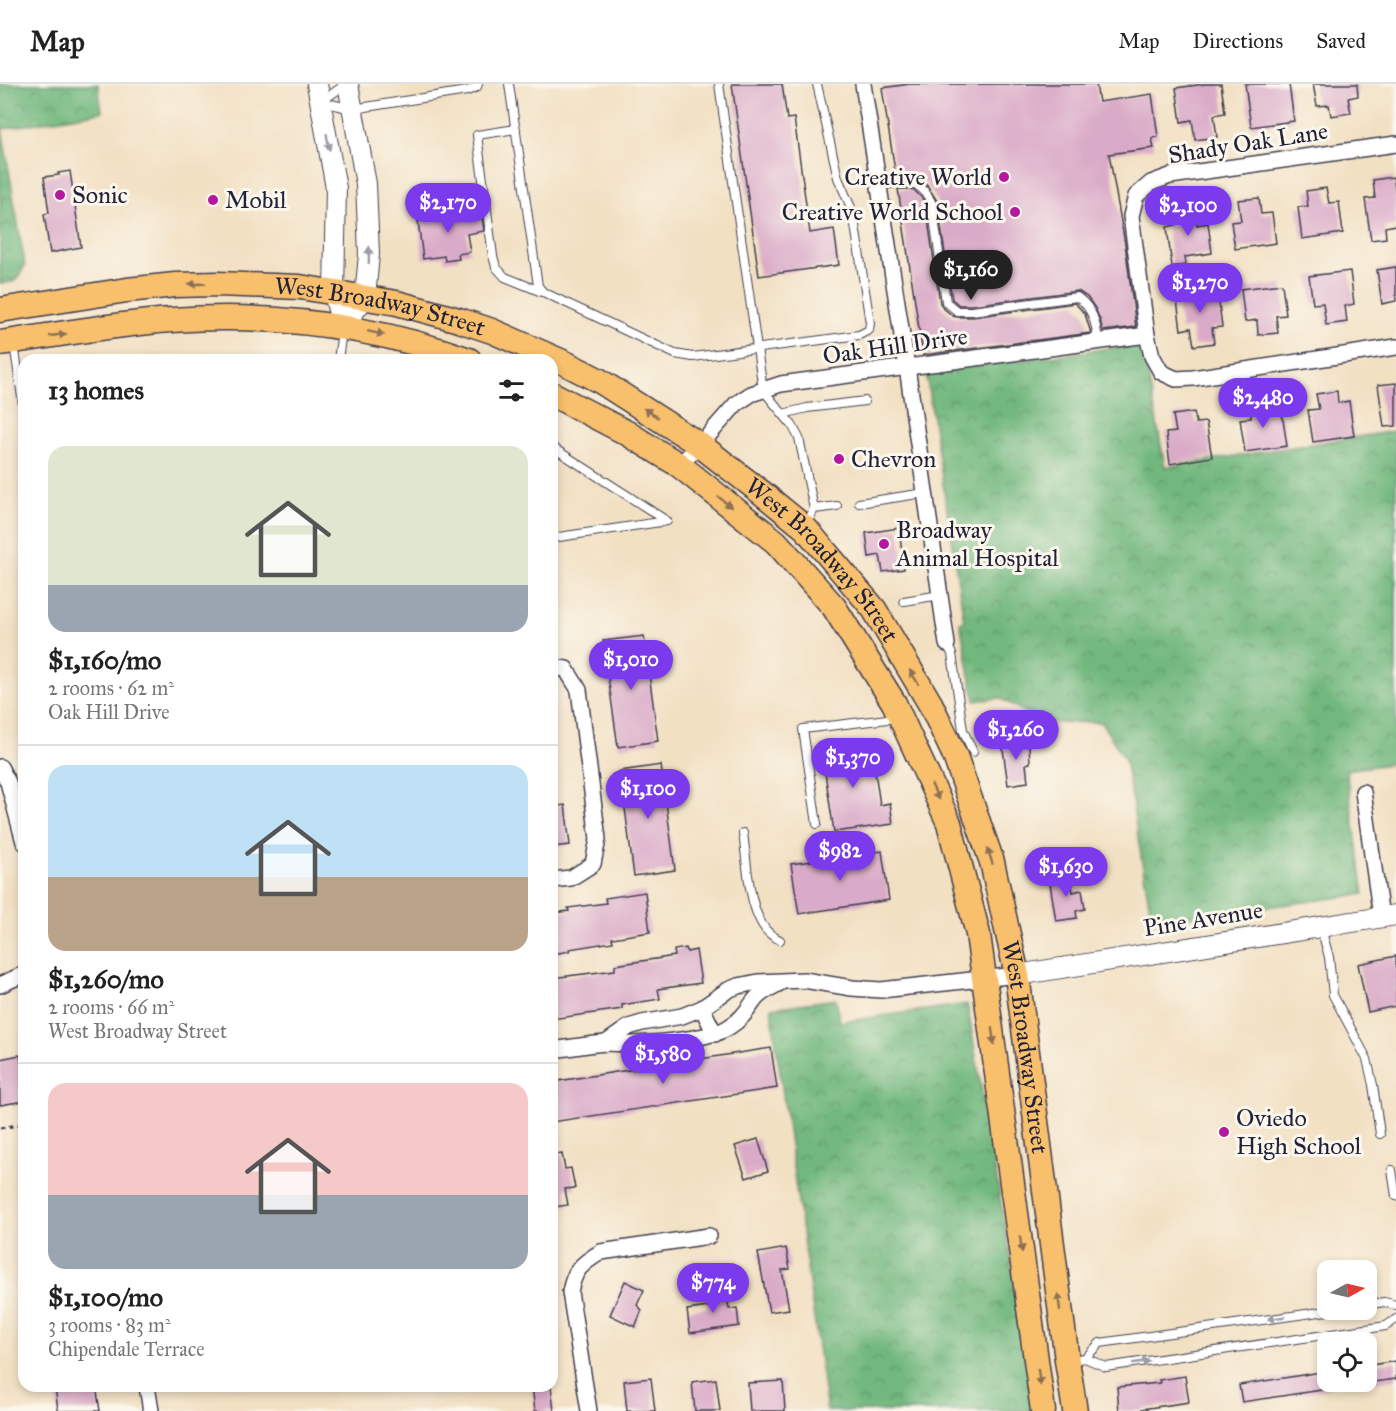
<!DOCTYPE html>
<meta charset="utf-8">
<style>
body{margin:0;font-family:"IM FELL Great Primer",serif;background:#f6f6f6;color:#222;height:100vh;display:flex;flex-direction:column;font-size:22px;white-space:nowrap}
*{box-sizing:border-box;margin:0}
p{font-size:20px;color:#767676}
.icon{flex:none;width:33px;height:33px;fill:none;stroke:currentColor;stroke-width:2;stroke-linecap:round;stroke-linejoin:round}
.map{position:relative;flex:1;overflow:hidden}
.sheet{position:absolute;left:18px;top:270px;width:540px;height:1038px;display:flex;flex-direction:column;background:#fff;border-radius:18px;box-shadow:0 3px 9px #0003}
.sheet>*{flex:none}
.needle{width:39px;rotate:82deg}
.controls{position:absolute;left:1317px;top:1176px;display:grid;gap:12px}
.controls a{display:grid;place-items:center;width:60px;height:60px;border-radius:12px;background:#fff;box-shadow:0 3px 9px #0003;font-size:30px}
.price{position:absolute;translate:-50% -51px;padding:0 14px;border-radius:21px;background:#7c3aed;color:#fff;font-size:20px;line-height:39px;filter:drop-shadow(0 2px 3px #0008)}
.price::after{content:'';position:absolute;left:50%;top:36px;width:18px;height:14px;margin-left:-9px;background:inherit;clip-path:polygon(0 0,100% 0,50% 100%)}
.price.current{background:#222;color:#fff}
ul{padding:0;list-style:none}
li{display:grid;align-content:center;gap:12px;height:318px;padding:0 30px}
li+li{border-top:2px solid #e0e0e0}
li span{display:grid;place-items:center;height:186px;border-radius:18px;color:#555}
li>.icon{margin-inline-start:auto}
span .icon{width:108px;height:108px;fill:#fffc;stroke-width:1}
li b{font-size:26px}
h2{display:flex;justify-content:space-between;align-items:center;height:72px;padding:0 30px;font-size:26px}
header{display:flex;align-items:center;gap:36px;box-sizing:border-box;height:84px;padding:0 30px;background:#fff;border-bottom:2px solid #e0e0e0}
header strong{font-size:28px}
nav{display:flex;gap:33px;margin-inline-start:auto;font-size:21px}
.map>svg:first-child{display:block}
.forest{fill:url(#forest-crowns);stroke:#4a6d5c;stroke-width:1.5}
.building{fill:#daabc8}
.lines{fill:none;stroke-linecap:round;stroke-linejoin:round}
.service-casing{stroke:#413e4f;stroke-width:10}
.minor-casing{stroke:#413e4f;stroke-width:18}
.tertiary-casing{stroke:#413e4f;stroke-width:22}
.primary-casing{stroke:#413e4f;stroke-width:27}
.path{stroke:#413e4f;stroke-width:3;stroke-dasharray:4.5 4.5;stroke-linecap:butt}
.service{stroke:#fff;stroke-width:8}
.minor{stroke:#fff;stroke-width:15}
.tertiary{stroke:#fff;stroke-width:20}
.primary{stroke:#f8bf6c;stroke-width:24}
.oneway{fill:#9c9ca7}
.oneway2{fill:#8d7054}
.poi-dot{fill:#b5179e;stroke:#fbf7ec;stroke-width:2}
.labels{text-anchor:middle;stroke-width:6;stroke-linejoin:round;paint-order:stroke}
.street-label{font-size:24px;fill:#22223b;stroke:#fbf7ec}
.poi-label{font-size:24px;fill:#22223b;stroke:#fbf7ec;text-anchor:start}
</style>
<header>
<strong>Map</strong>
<nav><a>Map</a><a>Directions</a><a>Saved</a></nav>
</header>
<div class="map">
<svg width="1396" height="1327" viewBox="0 0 1396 1327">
<defs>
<pattern id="forest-crowns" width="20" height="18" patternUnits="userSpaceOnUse" patternTransform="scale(1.5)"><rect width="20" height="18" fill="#72b87e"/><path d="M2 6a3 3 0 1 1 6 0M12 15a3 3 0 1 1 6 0" fill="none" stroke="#5d9568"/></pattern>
</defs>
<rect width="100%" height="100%" fill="#fbf7ec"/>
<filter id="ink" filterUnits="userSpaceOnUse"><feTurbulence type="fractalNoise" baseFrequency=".0167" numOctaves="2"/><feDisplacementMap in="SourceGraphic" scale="12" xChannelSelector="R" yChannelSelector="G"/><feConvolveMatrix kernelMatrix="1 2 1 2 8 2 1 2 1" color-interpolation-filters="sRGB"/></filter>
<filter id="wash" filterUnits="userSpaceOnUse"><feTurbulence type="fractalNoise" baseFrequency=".008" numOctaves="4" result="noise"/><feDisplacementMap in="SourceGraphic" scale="24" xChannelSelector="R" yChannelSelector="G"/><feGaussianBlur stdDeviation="1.35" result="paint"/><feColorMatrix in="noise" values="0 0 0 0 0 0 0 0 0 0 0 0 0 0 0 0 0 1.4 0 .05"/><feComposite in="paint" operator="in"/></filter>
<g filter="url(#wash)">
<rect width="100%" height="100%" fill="#f2e0c3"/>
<g class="forest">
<polygon points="0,0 98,0 102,28 2,45 25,182 15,197 0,200"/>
<polygon points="1140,260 1146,280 1165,383 1396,347 1396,679 1346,686 1364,810 1152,838 1125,675 1101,638 1045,639 1000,614 975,617 960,538 964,537 926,289"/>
<polygon points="836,915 840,938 967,920 1031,1295 1031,1327 827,1327 771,924"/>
</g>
<g id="blocks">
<g class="building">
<polygon points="732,0 782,0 787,35 794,34 810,149 834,145 839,181 759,192"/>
<polygon points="910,0 1096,0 1099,18 1152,10 1158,53 1152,54 1154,64 1109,70 1125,160 1136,243 1103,247 1100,236 1095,224 1087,213 1078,207 972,221 959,221 952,215 937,117 927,101 920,95 911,93 896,93 882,4"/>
<polygon points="1205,0 1221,0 1225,29 1214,31 1217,53 1195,56 1192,36 1181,38 1176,4"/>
<polygon points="1245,0 1289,0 1294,37 1251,43"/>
<polygon points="1313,0 1357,0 1358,12 1348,14 1351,29 1331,32 1329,21 1317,22"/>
<polygon points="70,87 81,163 50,169 44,130 49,129 44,93 59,91 58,89"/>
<polygon points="1393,93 1396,109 1396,141 1385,143 1386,154 1371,156 1365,115 1375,114 1373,96"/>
<polygon points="1326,104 1329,119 1339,118 1343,149 1302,155 1298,123 1308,122 1306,107"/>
<polygon points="898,105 909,105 914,106 922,114 926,122 940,219 942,223 953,232 957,233 973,233 1075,219 1085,230 1091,249 923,271"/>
<polygon points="1259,114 1261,130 1272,129 1276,159 1235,165 1231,138 1241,137 1238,116"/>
<polygon points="1195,123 1197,141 1208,139 1212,169 1185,173 1186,181 1172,183 1167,143 1176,141 1174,126"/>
<polygon points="449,125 456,132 481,128 484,147 467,150 470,168 458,170 459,175 445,177 444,172 423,175 418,137 437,134 436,126"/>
<polygon points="1396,183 1396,217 1382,220 1377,186"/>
<polygon points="1350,187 1354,220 1345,222 1347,238 1326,241 1323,219 1313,220 1309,192"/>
<polygon points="1282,200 1286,231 1276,232 1278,249 1258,251 1257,236 1245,238 1241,205"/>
<polygon points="1217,203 1222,243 1212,244 1214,259 1194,262 1191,244 1181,246 1176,209"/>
<polygon points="1396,299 1396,342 1384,343 1378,301"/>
<polygon points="1337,307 1338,319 1349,317 1354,352 1313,358 1308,326 1319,325 1316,310"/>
<polygon points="1269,319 1271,330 1282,329 1287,362 1245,368 1240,335 1251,334 1250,321"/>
<polygon points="1194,328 1196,339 1206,338 1212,373 1170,380 1166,349 1176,348 1173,331"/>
<polygon points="899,444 904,485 883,488 880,471 869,473 866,449"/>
<polygon points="644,552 658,657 618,663 603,557"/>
<polygon points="1023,655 1024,662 1029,662 1030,679 1026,680 1028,698 1008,701 1002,658"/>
<polygon points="860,657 863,676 873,674 880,721 890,719 893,740 834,748 821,662"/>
<polygon points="661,681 675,786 634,792 620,687"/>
<polygon points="565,721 570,761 552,763 552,723"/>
<polygon points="882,767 889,816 799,830 791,780"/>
<polygon points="1070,790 1073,808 1082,806 1085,825 1076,827 1077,834 1056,837 1049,793"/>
<polygon points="645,808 650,848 612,854 613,858 569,865 570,867 552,870 552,829 569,827 568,824 606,819 605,814"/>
<polygon points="686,864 687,868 696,866 701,899 658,905 660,915 622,921 622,925 552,935 552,894 615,886 615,881 675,872 674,866"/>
<polygon points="1396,872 1396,922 1368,928 1358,880"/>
<polygon points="771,964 777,1004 552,1038 552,998"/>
<polygon points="20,971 22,983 24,983 24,1017 0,1021 0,975"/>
<polygon points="758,1055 768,1087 746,1094 735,1062"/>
<polygon points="562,1070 565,1085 571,1084 575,1104 565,1105 568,1121 555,1123 552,1103 552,1071"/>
<polygon points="786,1164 790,1185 782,1186 789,1225 769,1228 758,1169"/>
<polygon points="625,1197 644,1206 637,1221 642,1226 635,1243 610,1231"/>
<polygon points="726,1204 729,1225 737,1224 739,1242 690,1249 687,1226 708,1223 705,1207"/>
<polygon points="1396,1277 1396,1295 1366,1299 1366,1282"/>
<polygon points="1328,1287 1328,1305 1242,1318 1239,1301"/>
<polygon points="1185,1292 1189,1318 1142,1325 1142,1327 1119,1327 1117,1303 1160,1299 1159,1296"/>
<polygon points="651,1294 655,1327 627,1327 624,1297"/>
<polygon points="716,1295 720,1327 695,1327 692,1298"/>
<polygon points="783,1297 785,1327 750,1327 748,1299"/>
<polygon points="55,1302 96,1302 100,1327 58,1327"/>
<polygon points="532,1302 551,1302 554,1327 535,1327"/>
</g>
</g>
</g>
<g filter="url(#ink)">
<use href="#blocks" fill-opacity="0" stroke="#413e4f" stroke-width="1.5"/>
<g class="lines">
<defs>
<g id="service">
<polyline points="509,0 538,202 543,208 675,270 693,273 859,251 869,246 870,239 853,128 838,94 817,0"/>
<polyline points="719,0 763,306 792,341 799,354 814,425 806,442"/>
<polyline points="322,17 346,0"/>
<polyline points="322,18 353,25 467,7 477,3 478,0"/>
<polyline points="516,45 477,51 493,172 496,183 505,193 542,208"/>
<path d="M879,102C905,98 919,91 932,120L946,218L957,227H972L1077,213C1093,224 1096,239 1098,257"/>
<polyline points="14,260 24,327"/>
<polyline points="338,276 342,247"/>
<polyline points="783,330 807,324 865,317"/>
<polyline points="552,363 667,437 552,454"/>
<polyline points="859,419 925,409"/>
<polyline points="814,425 837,422"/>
<polyline points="904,517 940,511"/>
<polyline points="947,560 952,570 963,646 973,668"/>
<polyline points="817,740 803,645 896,634"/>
<path d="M743,749C747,776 748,828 768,848C771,851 776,854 780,856"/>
<polyline points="1321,844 1329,873 1333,911 1367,975 1373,1001 1380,1050"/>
<polyline points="1392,1086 1396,1112"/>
<polyline points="1366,1221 1384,1218 1396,1221"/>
<polyline points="1085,1274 1100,1259 1334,1226"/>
<polyline points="1071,1276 1085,1274 1106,1283 1386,1242 1396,1235"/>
</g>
<g id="minor">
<polyline points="863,0 907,283 947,560"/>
<polyline points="1396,60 1170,92 1151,99 1136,112 1131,132 1147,251 1152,272 1161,288 1176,295 1193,294 1396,263"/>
<polyline points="679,381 700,361 736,320 751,310 781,300 1147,251"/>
<polyline points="552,583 566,585 579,606 598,755 593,780 571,794 552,796"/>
<polyline points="0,683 8,698 24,758"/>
<polyline points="1363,708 1381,833"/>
<polyline points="0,901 24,890"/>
<polyline points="702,924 715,950"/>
<polyline points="606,959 629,943 642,939 682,932 702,924 728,906 738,902 758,898 804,896 852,904 881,906 1017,891"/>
<path d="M552,966C570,964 589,960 607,959C616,959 625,961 634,960C657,959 711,955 729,943C741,936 746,928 754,917C760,908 771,904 780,899"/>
<polyline points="147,1302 151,1327"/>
<path d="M589,1327L570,1208C574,1186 581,1180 601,1168L709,1152"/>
</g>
<g id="tertiary">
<polyline points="317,0 336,104 334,209 342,242"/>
<polyline points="342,242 365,214 369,170 366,100 348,0"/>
<polyline points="1017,891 1396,831"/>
</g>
<g id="primary">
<path id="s1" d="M0,226L127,206L175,201L218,200L300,203L397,219L459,236L492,247L565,279L600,297L700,361L762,409L805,444L874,525L931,621L955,672L992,778L1017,891L1067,1276L1075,1327"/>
<path d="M0,259C57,251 114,240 172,236C272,229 374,242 469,276"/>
<polyline points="552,310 627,349 679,381 776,458 834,523 894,619 949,739 978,850 1043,1327"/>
</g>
</defs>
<use href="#service" class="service-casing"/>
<use href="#minor" class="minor-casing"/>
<use href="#tertiary" class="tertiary-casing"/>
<use href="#primary" class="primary-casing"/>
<polyline class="path" points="0,1044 24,1040"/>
<use href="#service" class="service"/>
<use href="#minor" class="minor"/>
<use href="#tertiary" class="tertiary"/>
<use href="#primary" class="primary"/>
</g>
<defs><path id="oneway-solid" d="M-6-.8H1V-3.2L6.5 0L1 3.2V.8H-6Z" transform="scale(1.5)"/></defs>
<g class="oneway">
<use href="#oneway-solid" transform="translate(328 58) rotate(80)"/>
<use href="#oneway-solid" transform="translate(369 171) rotate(-88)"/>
<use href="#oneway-solid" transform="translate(1276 1234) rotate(172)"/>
<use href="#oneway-solid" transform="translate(1141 1278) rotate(-8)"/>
</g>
<g class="oneway2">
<use href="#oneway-solid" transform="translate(197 200) rotate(178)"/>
<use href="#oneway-solid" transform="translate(376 249) rotate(12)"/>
<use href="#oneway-solid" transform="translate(58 251) rotate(-8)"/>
<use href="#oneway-solid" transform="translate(651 329) rotate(-147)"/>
<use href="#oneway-solid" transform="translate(725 418) rotate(39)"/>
<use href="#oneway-solid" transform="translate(914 593) rotate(-121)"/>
<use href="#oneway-solid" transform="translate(935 708) rotate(65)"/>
<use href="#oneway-solid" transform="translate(990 772) rotate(-108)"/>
<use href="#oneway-solid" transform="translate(993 952) rotate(82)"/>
<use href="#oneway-solid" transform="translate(1021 1160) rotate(82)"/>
<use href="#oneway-solid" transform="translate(1059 1218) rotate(-97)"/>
<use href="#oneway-solid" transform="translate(1039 1293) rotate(82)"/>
</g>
</g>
<g class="poi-dot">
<circle cx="1004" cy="93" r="6"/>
<circle cx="60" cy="111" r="6"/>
<circle cx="213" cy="116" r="6"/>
<circle cx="1015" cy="128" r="6"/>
<circle cx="839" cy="375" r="6"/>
<circle cx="884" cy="460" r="6"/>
<circle cx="1224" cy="1048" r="6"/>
</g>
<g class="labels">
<g class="street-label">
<text transform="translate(1248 59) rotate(-9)" y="8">Shady Oak Lane</text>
<text dy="8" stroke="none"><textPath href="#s1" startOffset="384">West Broadway Street</textPath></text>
<text transform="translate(895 262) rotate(-8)" y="8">Oak Hill Drive</text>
<text dy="8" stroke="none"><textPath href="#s1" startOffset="906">West Broadway Street</textPath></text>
<text transform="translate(1203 835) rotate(-9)" y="8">Pine Avenue</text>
<text dy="8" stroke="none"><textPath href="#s1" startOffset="1446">West Broadway Street</textPath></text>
</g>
<g class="poi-label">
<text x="992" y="101" text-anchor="end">Creative World</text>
<text x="72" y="119">Sonic</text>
<text x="225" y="124">Mobil</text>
<text x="1003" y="136" text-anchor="end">Creative World School</text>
<text x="851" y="383">Chevron</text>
<text x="896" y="454">Broadway<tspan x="896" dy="28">Animal Hospital</tspan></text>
<text x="1236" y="1042">Oviedo<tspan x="1236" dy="28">High School</tspan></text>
</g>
</g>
</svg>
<div class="controls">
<a><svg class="needle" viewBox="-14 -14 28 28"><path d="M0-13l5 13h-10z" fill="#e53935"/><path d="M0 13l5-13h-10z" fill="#767676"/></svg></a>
<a><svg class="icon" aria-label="locate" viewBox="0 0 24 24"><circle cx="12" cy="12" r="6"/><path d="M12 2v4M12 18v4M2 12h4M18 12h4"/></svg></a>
</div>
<b class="price" style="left:448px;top:150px">$2,170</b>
<b class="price" style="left:1188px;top:153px">$2,100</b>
<b class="price current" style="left:971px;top:217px">$1,160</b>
<b class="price" style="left:1200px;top:230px">$1,270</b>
<b class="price" style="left:1263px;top:345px">$2,480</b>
<b class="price" style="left:631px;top:607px">$1,010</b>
<b class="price" style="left:1016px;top:677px">$1,260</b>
<b class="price" style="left:853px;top:705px">$1,370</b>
<b class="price" style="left:648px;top:736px">$1,100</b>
<b class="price" style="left:840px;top:798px">$982</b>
<b class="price" style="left:1066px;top:814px">$1,630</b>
<b class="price" style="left:663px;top:1001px">$1,580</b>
<b class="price" style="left:713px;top:1230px">$774</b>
<section class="sheet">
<h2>13 homes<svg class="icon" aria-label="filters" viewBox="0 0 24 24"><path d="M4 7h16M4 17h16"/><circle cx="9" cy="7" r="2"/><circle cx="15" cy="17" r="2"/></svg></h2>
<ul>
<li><span style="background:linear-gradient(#dfe7d0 75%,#9aa5b1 0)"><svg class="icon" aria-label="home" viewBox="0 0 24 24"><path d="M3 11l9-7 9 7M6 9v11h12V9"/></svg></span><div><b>$1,160/mo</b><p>2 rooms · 62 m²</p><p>Oak Hill Drive</p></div></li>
<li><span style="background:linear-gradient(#bfe0f5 60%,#b9a48a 0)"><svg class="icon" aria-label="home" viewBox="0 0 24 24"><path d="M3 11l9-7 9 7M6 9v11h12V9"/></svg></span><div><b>$1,260/mo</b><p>2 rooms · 66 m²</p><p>West Broadway Street</p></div></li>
<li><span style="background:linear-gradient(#f6c9c9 60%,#9aa5b1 0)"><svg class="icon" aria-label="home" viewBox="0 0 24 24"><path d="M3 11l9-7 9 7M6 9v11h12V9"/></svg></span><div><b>$1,100/mo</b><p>3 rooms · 83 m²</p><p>Chipendale Terrace</p></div></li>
</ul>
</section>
</div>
